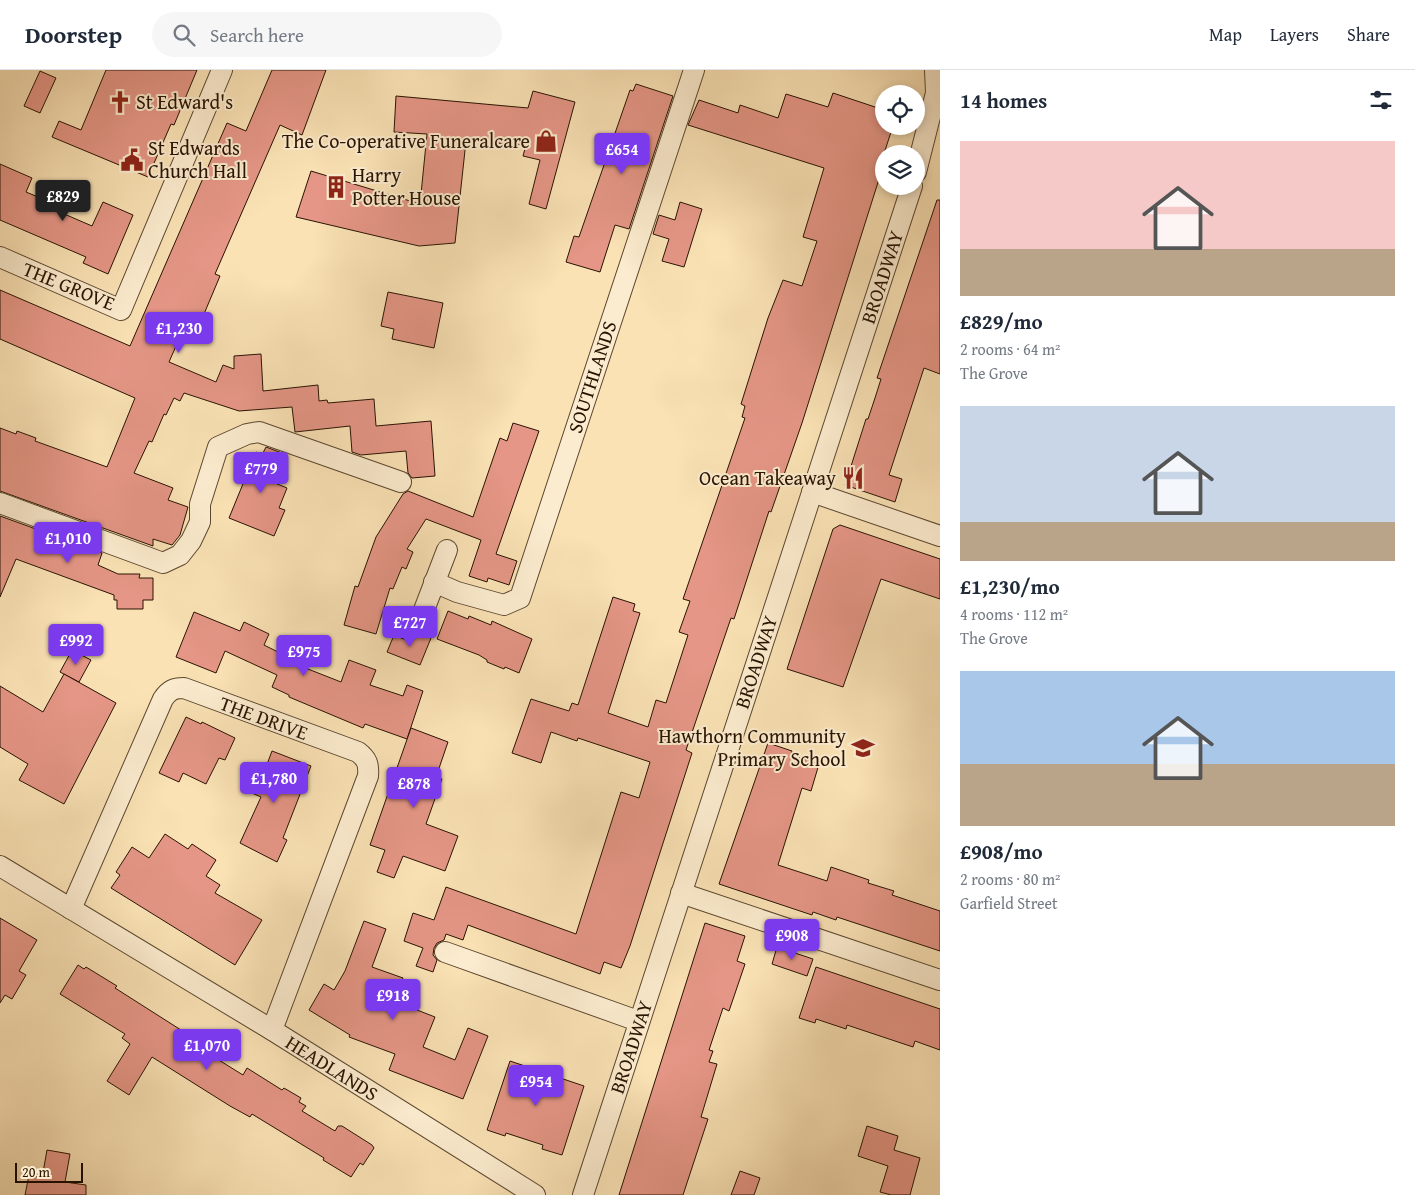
<!DOCTYPE html>
<meta charset="utf-8">
<style>
body{margin:0;font-family:"Gentium Book Plus",serif;background:#f6f6f7;color:#1f2937;height:100vh;display:flex;flex-direction:column;font-size:19px;white-space:nowrap}
*{box-sizing:border-box;margin:0}
p{font-size:16px;color:#747a83}
.icon{flex:none;width:28px;height:28px;fill:none;stroke:currentColor;stroke-width:2;stroke-linecap:round;stroke-linejoin:round}
.map{position:relative;flex:1;overflow:hidden}
.sheet{display:flex;flex-direction:column;background:#fff;width:475px}
.sheet>*{flex:none}
.tools{position:absolute;left:875px;top:15px;display:grid;gap:10px}
.tools a{display:grid;place-items:center;width:50px;height:50px;border-radius:50%;background:#fff;box-shadow:0 2px 8px #0003;font-size:25px}
.scale{position:absolute;left:15px;bottom:12px;width:68px;box-sizing:border-box;padding-left:5px;border:2px solid #281302;border-top:0;font-size:14px;line-height:18px;white-space:nowrap;color:#281302;-webkit-text-stroke:4px #fceccf;paint-order:stroke}
.price{position:absolute;translate:-50% -42px;padding:0 11px;border-radius:5px;background:#7c3aed;color:#fff;font-size:16px;line-height:32px;filter:drop-shadow(0 1px 2px #0008)}
.price::after{content:'';position:absolute;left:50%;top:30px;width:15px;height:11px;margin-left:-8px;background:inherit;clip-path:polygon(0 0,100% 0,50% 100%)}
.price.current{background:#222;color:#fff}
ul{padding:0;list-style:none}
li{display:grid;align-content:center;gap:10px;height:265px;padding:0 20px}
li span{display:grid;place-items:center;height:155px;border-radius:0px;color:#555}
li>.icon{margin-inline-start:auto}
span .icon{width:90px;height:90px;fill:#fffc;stroke-width:1}
li b{font-size:21px}
h2{display:flex;justify-content:space-between;align-items:center;height:60px;padding:0 20px;font-size:21px}
header{display:flex;align-items:center;gap:30px;box-sizing:border-box;height:70px;padding:0 25px;background:#fff;border-bottom:1px solid #e0e1e3}
header strong{font-size:24px}
nav{display:flex;gap:28px;margin-inline-start:auto;font-size:18px}
.search{width:350px;height:45px;background:#f6f6f7;display:flex;align-items:center;gap:12px;box-sizing:border-box;padding:0 18px;border-radius:28px;color:#747a83;font-size:19px}
main{display:flex;flex:1;min-height:0}
.map>svg:first-child{display:block}
.building{fill:#e59686;stroke:#281302}
.lines{fill:none;stroke-linecap:round;stroke-linejoin:round}
.minor-casing{stroke:#5c472f;stroke-width:22}
.minor{stroke:#fceccf;stroke-width:20}
.labels{text-anchor:middle;stroke-width:4;stroke-linejoin:round;paint-order:stroke}
.poi-label{font-size:20px;fill:#281302;stroke:#fceccf;text-anchor:start}
.street-label{font-size:20px;fill:#281302;stroke:#fceccf}
</style>
<header>
<strong>Doorstep</strong>
<div class="search"><svg class="icon" aria-label="search" viewBox="0 0 24 24"><circle cx="10" cy="10" r="6"/><path d="M15 15l6 6"/></svg>Search here</div>
<nav><a>Map</a><a>Layers</a><a>Share</a></nav>
</header>
<main>
<div class="map">
<svg width="940" height="1125" viewBox="0 0 940 1125">
<rect width="100%" height="100%" fill="#fae2b5"/>
<filter id="stains"><feTurbulence type="fractalNoise" baseFrequency=".004" numOctaves="4"/><feColorMatrix values="0 0 0 0 .2 0 0 0 0 .09 0 0 0 0 .02 0 0 0 .5 -.17"/></filter>
<radialGradient id="worn" r=".72"><stop offset=".6" stop-color="#630" stop-opacity="0"/><stop offset="1" stop-color="#630" stop-opacity=".3"/></radialGradient>
<g class="building">
<polygon points="106,0 197,0 174,55 171,54 148,107 52,67 59,51 81,60"/>
<polygon points="272,0 326,0 302,65 280,55 215,204 220,206 196,263 184,258 169,292 216,312 223,295 234,299 234,286 261,284 263,321 318,315 319,331 327,330 328,333 374,329 376,356 431,351 435,406 412,408 408,403 406,381 361,385 352,382 350,356 295,362 292,337 239,341 184,323 180,331 174,328 166,345 164,344 152,372 149,371 134,403 173,418 168,430 188,437 180,465 172,475 153,469 153,476 0,421 0,358 16,364 17,361 36,368 35,371 107,397 135,328 0,269 0,220 130,276 227,53 246,61"/>
<polygon points="40,1 56,8 40,43 24,36"/>
<polygon points="636,14 673,26 630,156 629,159 615,155 600,202 566,192 574,166 579,167 630,20 633,21"/>
<polygon points="533,21 575,32 546,139 529,134 540,90 523,86 526,75 466,71 455,173 419,176 296,147 311,101 420,134 427,64 394,62 396,26 528,38"/>
<polygon points="833,23 884,40 884,56 893,56 877,105 880,106 802,353 771,442 769,441 734,549 731,548 686,680 692,683 630,876 621,898 604,892 600,904 468,855 463,870 446,864 444,870 437,873 434,878 433,885 437,890 433,902 416,896 423,878 404,871 413,843 434,850 446,817 576,864 621,722 639,728 650,692 578,668 577,671 551,662 541,693 512,683 531,629 569,641 572,633 578,635 613,527 635,534 633,541 640,543 608,643 648,657 656,630 666,633 688,565 679,562 690,531 683,529 745,348 742,347 745,336 741,334 768,248 783,210 802,216 817,171 803,167 824,98 688,55 699,30 738,43 740,35 778,48 786,24 828,37"/>
<polygon points="0,94 32,108 26,122 50,132 48,137 92,156 103,132 133,145 108,204 83,193 86,187 0,150"/>
<polygon points="937,130 940,130 940,304 924,298 889,405 902,409 895,432 845,415 866,349 868,349 875,328 881,309 877,308"/>
<polygon points="680,132 702,139 684,197 662,191 669,169 653,164 659,145 675,150"/>
<polygon points="388,222 443,233 434,278 392,269 394,259 381,256"/>
<polygon points="513,353 539,361 496,484 517,491 509,515 488,508 487,512 469,506 481,470 426,449 407,479 413,482 406,499 402,497 393,519 390,518 376,564 344,555 355,516 358,517 376,467 403,424 408,421 473,447 500,368 507,371"/>
<polygon points="266,377 282,383 279,391 283,393 275,413 287,418 279,438 285,440 274,466 229,448 256,382 262,385"/>
<polygon points="0,446 102,483 98,495 118,504 140,504 139,508 153,508 153,530 143,530 143,539 117,539 117,530 114,530 114,525 16,489 0,527"/>
<polygon points="840,455 940,489 940,529 881,509 843,617 787,599 833,459"/>
<polygon points="448,541 468,549 469,546 491,555 492,551 532,569 519,603 505,597 504,599 487,592 487,590 479,585 437,569"/>
<polygon points="194,542 240,561 244,552 269,564 264,575 282,584 280,588 341,612 349,590 376,600 370,615 403,626 407,615 423,621 407,669 365,654 363,658 289,627 289,625 272,617 277,605 225,581 216,603 176,587"/>
<polygon points="415,562 431,568 420,595 387,582 394,565 411,572"/>
<polygon points="72,580 91,590 79,612 60,602"/>
<polygon points="64,604 116,633 64,734 19,710 28,694 0,677 0,616 43,642"/>
<polygon points="186,647 201,654 202,652 235,668 225,690 219,688 206,714 183,703 179,712 159,703"/>
<polygon points="411,658 448,672 436,707 442,709 426,754 458,766 445,801 403,786 394,808 377,802 385,780 370,775"/>
<polygon points="768,673 792,681 791,685 819,694 811,721 802,718 778,795 827,811 831,797 869,810 868,813 894,821 892,825 940,841 940,881 837,847 836,850 813,842 812,845 719,814"/>
<polygon points="272,681 311,696 283,768 287,770 277,792 240,773 261,727 245,720 253,701 263,705"/>
<polygon points="165,764 188,779 192,774 216,790 206,806 220,815 215,823 262,850 235,895 111,818 120,805 116,802 132,777 149,788"/>
<polygon points="0,848 37,870 19,901 26,905 12,929 5,925 0,933"/>
<polygon points="364,851 386,859 372,897 403,908 394,931 435,947 423,977 455,990 468,958 488,966 463,1029 389,1000 395,984 349,967 350,965 309,940 324,914 334,920 345,901"/>
<polygon points="705,853 745,866 737,891 745,894 729,941 723,938 709,980 713,981 709,992 717,994 701,1047 708,1049 683,1125 619,1125"/>
<polygon points="777,877 813,889 807,906 772,894"/>
<polygon points="78,895 84,899 86,897 117,916 115,918 203,974 201,979 243,1005 247,998 282,1020 284,1018 301,1028 299,1032 306,1036 302,1041 335,1061 338,1056 342,1056 372,1075 374,1078 363,1095 360,1093 351,1107 323,1090 324,1088 252,1044 250,1047 230,1036 152,987 129,1025 107,1011 130,974 122,968 125,964 60,924"/>
<polygon points="816,897 940,939 940,980 915,971 913,977 847,955 846,959 816,949 815,953 799,948"/>
<polygon points="510,991 584,1016 562,1085 542,1079 543,1075 506,1063 505,1066 487,1060"/>
<polygon points="867,1056 898,1066 894,1080 920,1088 910,1125 891,1125 880,1122 888,1096 858,1086"/>
<polygon points="47,1080 70,1084 65,1112 86,1115 86,1125 25,1125 29,1105 42,1108"/>
<polygon points="740,1101 760,1108 754,1125 731,1125"/>
</g>
<g class="lines">
<defs>
<g id="minor">
<polyline points="916,102 936,23 935,0"/>
<polyline points="0,187 121,240 222,0"/>
<polyline points="812,422 940,466"/>
<polyline points="0,433 163,493 180,485 191,471 200,452 200,434 218,377 247,364 259,362 401,412"/>
<polyline points="434,512 457,522 504,535 520,528 694,0"/>
<polyline points="424,540 447,480"/>
<polyline points="0,796 272,960 535,1125"/>
<polyline points="681,823 940,910"/>
<path d="M71,839L163,629C169,620 174,618 184,618L358,682C367,689 369,694 368,706L272,960"/>
<polyline points="445,882 638,951"/>
<polyline points="583,1125 912,116"/>
</g>
</defs>
<use href="#minor" class="minor-casing"/>
<use href="#minor" class="minor"/>
</g>
<defs>
<symbol id="church-bare" viewBox="-9 -9 18 18"><path d="M-1.2-6h2.4v3.5h3.3v2.4h-3.3V6h-2.4V-.1h-3.3v-2.4h3.3Z" fill="#8f2418" stroke="#fceccf" stroke-width="2.5" paint-order="stroke"/></symbol>
<symbol id="shop-bare" viewBox="-9 -9 18 18"><path d="M-5-2.5h2.3a2.7 3.5 0 0 1 5.4 0H5L5.5 6h-11ZM-1.5-2.5h3a1.5 2.3 0 0 0-3 0Z" fill="#8f2418" stroke="#fceccf" stroke-width="2.5" paint-order="stroke"/></symbol>
<symbol id="civic-bare" viewBox="-9 -9 18 18"><path d="M-.6-6.5H3V-4.5H.6V-3L4-1V1h2V6H-6V1h2V-1L-.6-3ZM-1.2 2.5V6h2.4V2.5Z" fill="#8f2418" stroke="#fceccf" stroke-width="2.5" paint-order="stroke"/></symbol>
<symbol id="building-bare" viewBox="-9 -9 18 18"><path d="M-4-6H4V6H1V3H-1V6H-4ZM-2.5-4.3h1.7v1.8h-1.7ZM.8-4.3h1.7v1.8H.8ZM-2.5-1h1.7V.8h-1.7ZM.8-1h1.7V.8H.8Z" fill="#8f2418" stroke="#fceccf" stroke-width="2.5" paint-order="stroke"/></symbol>
<symbol id="restaurant-bare" viewBox="-9 -9 18 18"><path d="M-5-6h1v4h1v-4h1v4h1v-4h1v5L-1.5 .5V6h-2V.5L-5-1ZM5-6V6H3V1.5H1.5Q1.5-4 5-6Z" fill="#8f2418" stroke="#fceccf" stroke-width="2.5" paint-order="stroke"/></symbol>
<symbol id="school-bare" viewBox="-9 -9 18 18"><path d="M0-5L7-2L0 1L-7-2ZM-4 1L0 2.5L4 1V4Q0 6-4 4Z" fill="#8f2418" stroke="#fceccf" stroke-width="2.5" paint-order="stroke"/></symbol>
</defs>
<g fill-rule="evenodd">
<use href="#church-bare" x="104" y="16" width="32" height="32"/>
<use href="#shop-bare" x="530" y="55" width="32" height="32"/>
<use href="#civic-bare" x="116" y="74" width="32" height="32"/>
<use href="#building-bare" x="320" y="101" width="32" height="32"/>
<use href="#restaurant-bare" x="837" y="392" width="32" height="32"/>
<use href="#school-bare" x="847" y="662" width="32" height="32"/>
</g>
<g class="labels">
<g class="poi-label">
<text x="136" y="39">St Edward's</text>
<text x="530" y="78" text-anchor="end">The Co-operative Funeralcare</text>
<text x="148" y="85">St Edwards<tspan x="148" dy="23">Church Hall</tspan></text>
<text x="352" y="112">Harry<tspan x="352" dy="23">Potter House</tspan></text>
<text x="836" y="415" text-anchor="end">Ocean Takeaway</text>
<text x="846" y="673" text-anchor="end">Hawthorn Community<tspan x="846" dy="23">Primary School</tspan></text>
</g>
<g class="street-label">
<text transform="translate(882 207) rotate(-72)" y="7">BROADWAY</text>
<text transform="translate(69 216) rotate(22)" y="7">THE GROVE</text>
<text transform="translate(592 307) rotate(-72)" y="7">SOUTHLANDS</text>
<text transform="translate(756 592) rotate(-72)" y="7">BROADWAY</text>
<text transform="translate(264 648) rotate(20)" y="7">THE DRIVE</text>
<text transform="translate(631 977) rotate(-72)" y="7">BROADWAY</text>
<text transform="translate(332 998) rotate(32)" y="7">HEADLANDS</text>
</g>
</g>
<rect width="100%" height="100%" filter="url(#stains)"/>
<rect width="100%" height="100%" fill="url(#worn)"/>
</svg>
<div class="tools">
<a><svg class="icon" aria-label="locate" viewBox="0 0 24 24"><circle cx="12" cy="12" r="6"/><path d="M12 2v4M12 18v4M2 12h4M18 12h4"/></svg></a>
<a><svg class="icon" aria-label="layers" viewBox="0 0 24 24"><path d="M12 4l9 5-9 5-9-5zM3 14l9 5 9-5"/></svg></a>
</div>
<div class="scale">20 m</div>
<b class="price" style="left:622px;top:105px">£654</b>
<b class="price current" style="left:63px;top:152px">£829</b>
<b class="price" style="left:179px;top:284px">£1,230</b>
<b class="price" style="left:261px;top:424px">£779</b>
<b class="price" style="left:68px;top:494px">£1,010</b>
<b class="price" style="left:410px;top:578px">£727</b>
<b class="price" style="left:76px;top:596px">£992</b>
<b class="price" style="left:304px;top:607px">£975</b>
<b class="price" style="left:274px;top:734px">£1,780</b>
<b class="price" style="left:414px;top:739px">£878</b>
<b class="price" style="left:792px;top:891px">£908</b>
<b class="price" style="left:393px;top:951px">£918</b>
<b class="price" style="left:207px;top:1001px">£1,070</b>
<b class="price" style="left:536px;top:1037px">£954</b>
</div>
<section class="sheet">
<h2>14 homes<svg class="icon" aria-label="filters" viewBox="0 0 24 24"><path d="M4 7h16M4 17h16"/><circle cx="9" cy="7" r="2"/><circle cx="15" cy="17" r="2"/></svg></h2>
<ul>
<li><span style="background:linear-gradient(#f6c9c9 70%,#b9a48a 0)"><svg class="icon" aria-label="home" viewBox="0 0 24 24"><path d="M3 11l9-7 9 7M6 9v11h12V9"/></svg></span><div><b>£829/mo</b><p>2 rooms · 64 m²</p><p>The Grove</p></div></li>
<li><span style="background:linear-gradient(#c9d6e8 75%,#b9a48a 0)"><svg class="icon" aria-label="home" viewBox="0 0 24 24"><path d="M3 11l9-7 9 7M6 9v11h12V9"/></svg></span><div><b>£1,230/mo</b><p>4 rooms · 112 m²</p><p>The Grove</p></div></li>
<li><span style="background:linear-gradient(#a9c7e8 60%,#b9a48a 0)"><svg class="icon" aria-label="home" viewBox="0 0 24 24"><path d="M3 11l9-7 9 7M6 9v11h12V9"/></svg></span><div><b>£908/mo</b><p>2 rooms · 80 m²</p><p>Garfield Street</p></div></li>
</ul>
</section>
</main>
